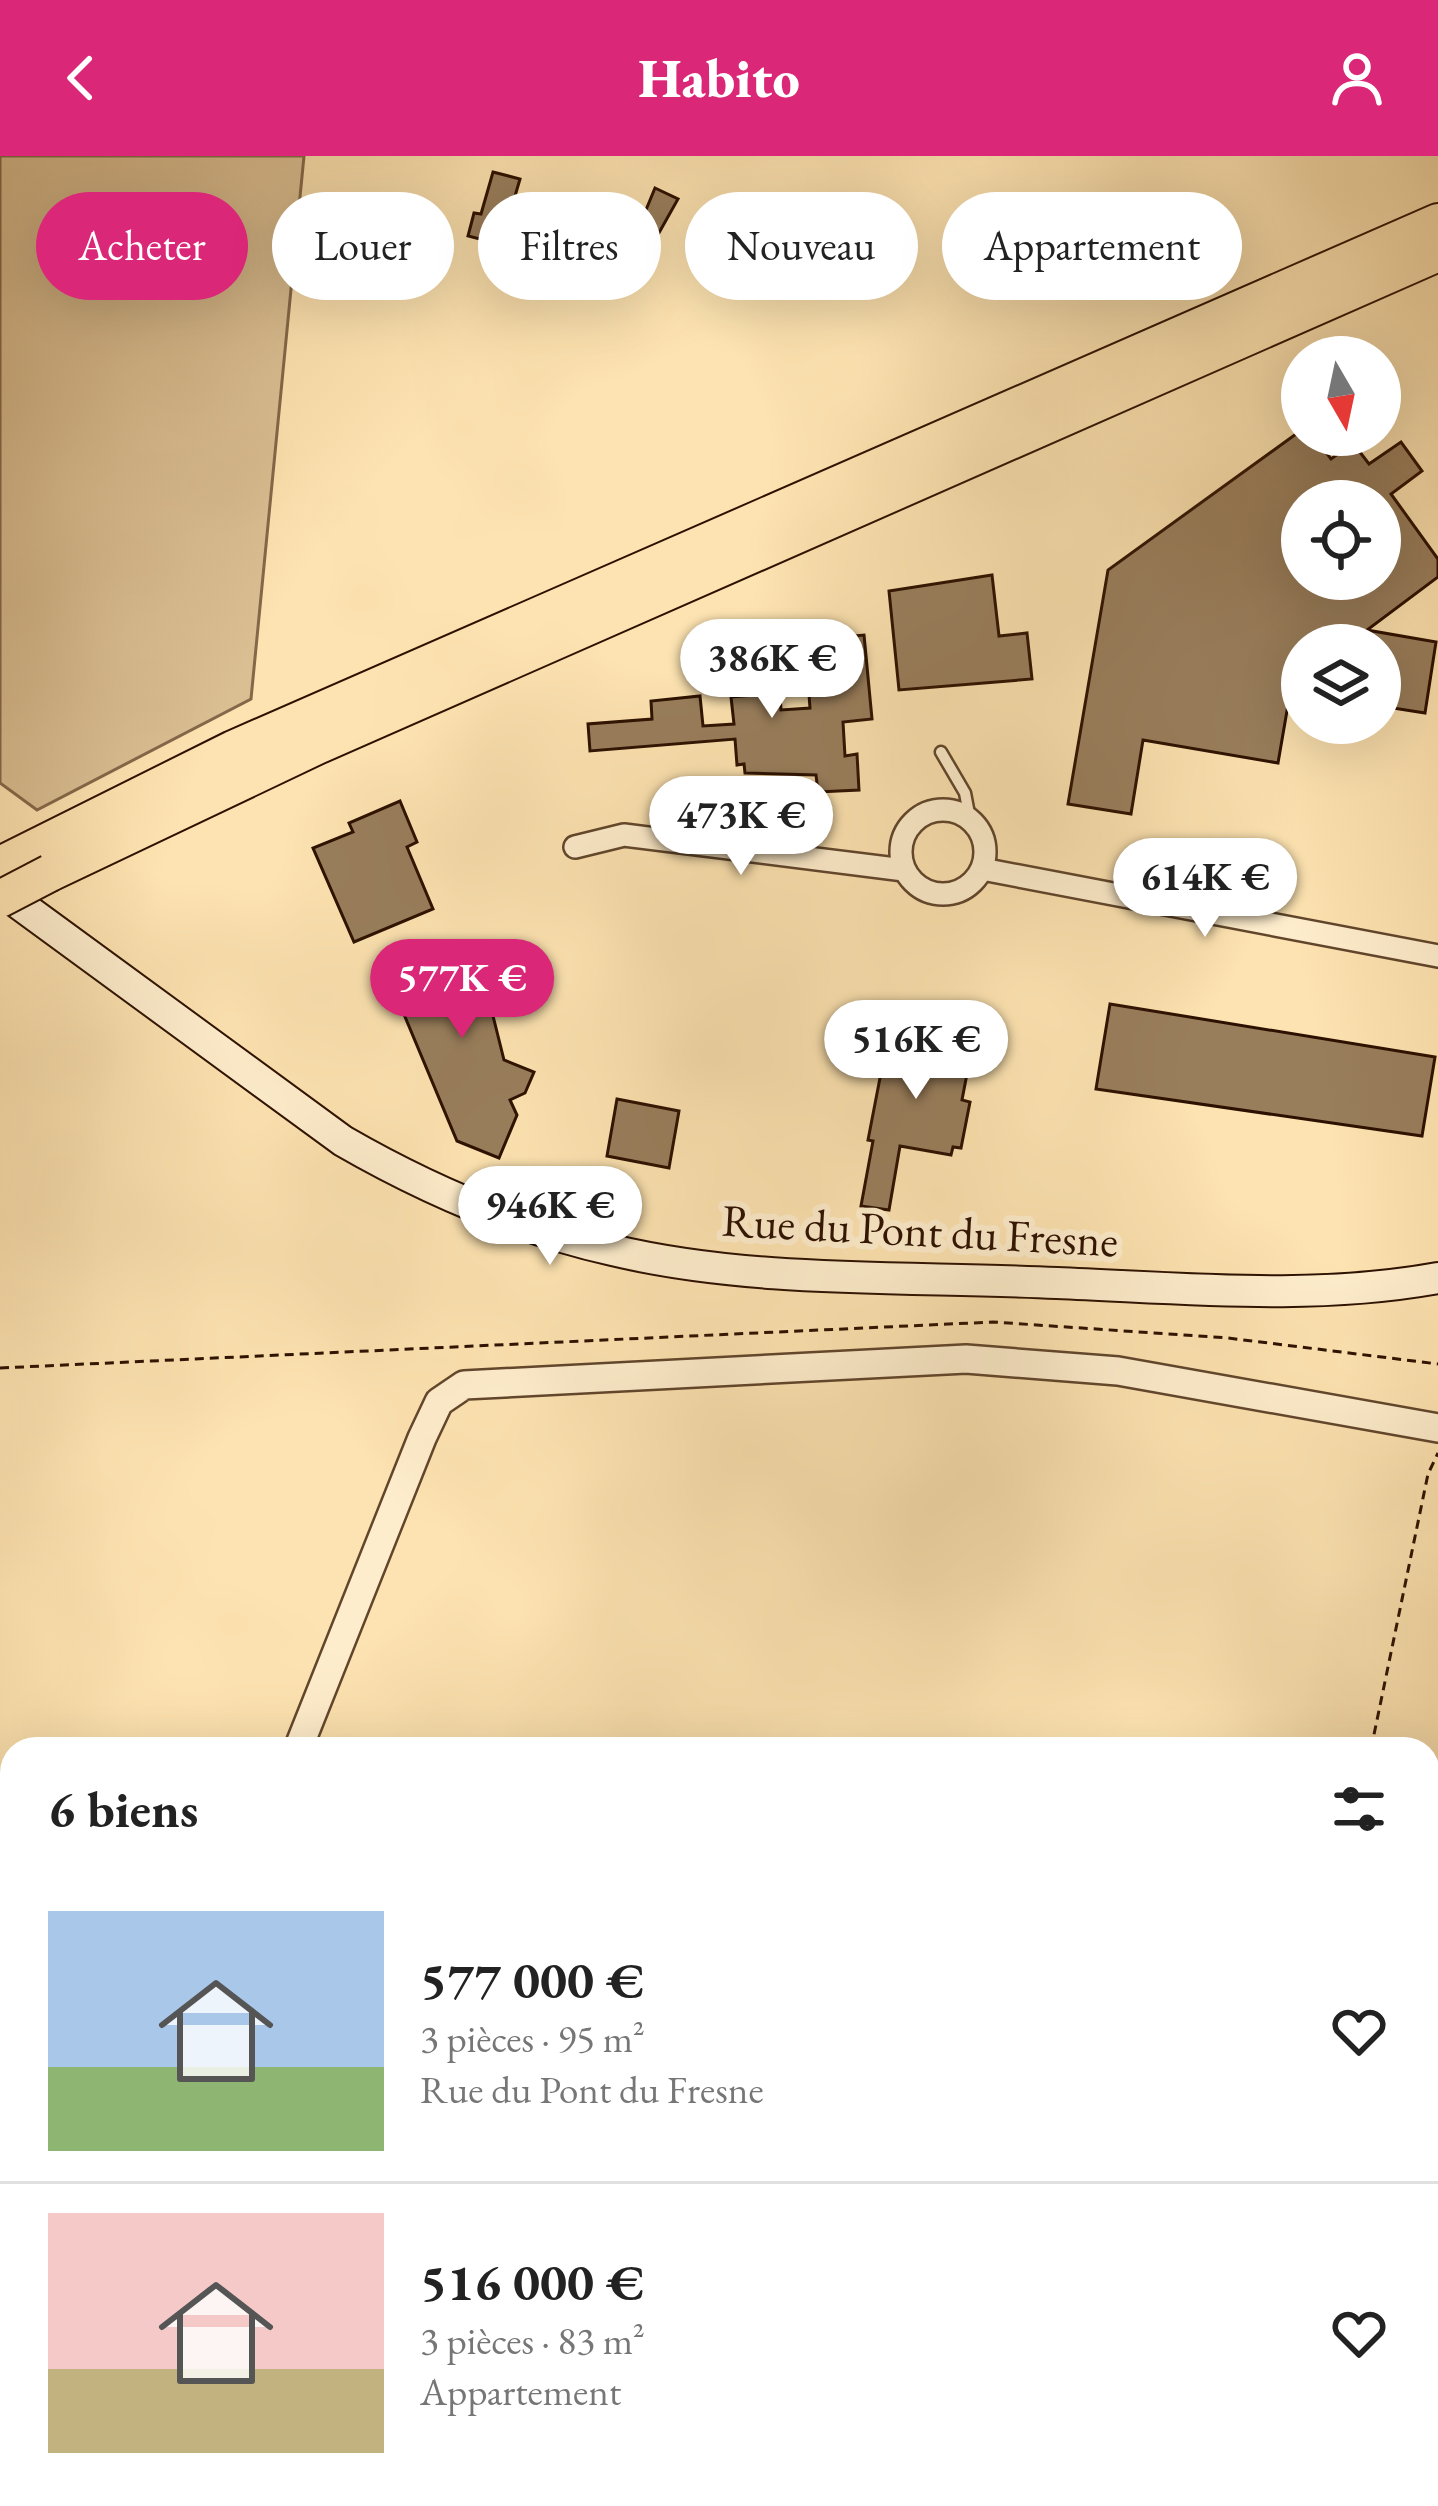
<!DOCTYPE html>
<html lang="fr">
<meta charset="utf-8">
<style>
body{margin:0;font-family:"EB Garamond",serif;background:#f6f6f6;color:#222;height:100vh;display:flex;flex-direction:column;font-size:45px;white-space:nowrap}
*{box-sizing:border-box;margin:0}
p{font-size:39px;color:#767676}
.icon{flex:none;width:66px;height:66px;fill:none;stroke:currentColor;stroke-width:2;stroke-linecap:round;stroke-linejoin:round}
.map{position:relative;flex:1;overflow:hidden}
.sheet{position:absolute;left:0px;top:1581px;width:1440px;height:771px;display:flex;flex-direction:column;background:#fff;border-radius:36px 36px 0 0;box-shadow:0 12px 48px #0002}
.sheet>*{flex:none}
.banner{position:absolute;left:36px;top:36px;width:1368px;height:108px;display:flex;gap:24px}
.needle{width:78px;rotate:171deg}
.fabs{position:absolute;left:1281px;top:180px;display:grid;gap:24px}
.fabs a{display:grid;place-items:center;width:120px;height:120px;border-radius:50%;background:#fff;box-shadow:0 12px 48px #0002;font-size:60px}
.price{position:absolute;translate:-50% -102px;padding:0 27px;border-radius:42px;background:#fff;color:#222;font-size:39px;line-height:78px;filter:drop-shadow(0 3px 6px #0008)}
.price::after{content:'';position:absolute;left:50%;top:72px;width:36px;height:27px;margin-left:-18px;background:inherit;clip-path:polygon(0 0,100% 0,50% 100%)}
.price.on{background:#db2777;color:#fff}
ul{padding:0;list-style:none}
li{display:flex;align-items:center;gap:36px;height:300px;padding:0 48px}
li+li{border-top:3px solid #e0e0e0}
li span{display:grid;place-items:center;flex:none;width:336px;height:240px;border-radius:0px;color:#555}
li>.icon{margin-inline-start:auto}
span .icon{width:144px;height:144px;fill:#fffc;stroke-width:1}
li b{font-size:51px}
h2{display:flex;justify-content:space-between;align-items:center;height:144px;padding:0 48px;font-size:51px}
.pill{padding:0 42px;border-radius:54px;background:#fff;box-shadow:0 12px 48px #0002;font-size:42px;line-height:108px}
.pill.on{background:#db2777;color:#fff}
header{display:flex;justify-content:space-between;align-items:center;height:156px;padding:0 48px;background:#db2777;color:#fff;font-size:54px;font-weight:800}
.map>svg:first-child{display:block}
.green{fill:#dabf93;stroke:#84684a;stroke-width:3}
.building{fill:#997e5c;stroke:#2d1100;stroke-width:3;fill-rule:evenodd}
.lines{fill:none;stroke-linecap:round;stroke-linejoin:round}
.service-casing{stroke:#61462c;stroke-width:15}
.minor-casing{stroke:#61462c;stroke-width:26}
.tertiary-casing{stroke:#61462c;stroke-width:32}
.secondary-casing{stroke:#2d1100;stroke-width:34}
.trunk-casing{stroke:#2d1100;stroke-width:40}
.path{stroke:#2d1100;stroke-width:3;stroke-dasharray:9 6;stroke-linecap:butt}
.service{stroke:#feedcc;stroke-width:10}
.minor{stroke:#feedcc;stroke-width:21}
.tertiary{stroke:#feedcc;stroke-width:27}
.secondary{stroke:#feedcc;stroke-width:30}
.trunk{stroke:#fde3b1;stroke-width:36}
.trunk-bridge-casing{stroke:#2d1100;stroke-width:40;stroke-linecap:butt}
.trunk-bridge{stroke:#fde3b1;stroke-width:36}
.labels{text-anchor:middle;stroke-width:12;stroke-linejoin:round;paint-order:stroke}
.street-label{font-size:45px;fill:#2d1100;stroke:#feedcc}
</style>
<header><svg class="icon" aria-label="back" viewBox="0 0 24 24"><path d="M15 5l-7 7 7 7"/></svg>Habito<svg class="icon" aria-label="person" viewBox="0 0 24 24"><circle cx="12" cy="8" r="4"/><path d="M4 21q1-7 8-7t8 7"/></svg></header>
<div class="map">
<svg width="1438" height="2350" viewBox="0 0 1438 2350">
<rect width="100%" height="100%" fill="#fde3b1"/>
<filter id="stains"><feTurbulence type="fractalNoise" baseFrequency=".00167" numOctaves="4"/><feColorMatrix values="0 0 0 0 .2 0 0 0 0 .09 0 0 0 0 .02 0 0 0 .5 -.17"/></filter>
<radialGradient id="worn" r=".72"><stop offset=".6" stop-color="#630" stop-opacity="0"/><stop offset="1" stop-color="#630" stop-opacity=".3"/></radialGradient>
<g class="green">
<polygon points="0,0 304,0 251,543 37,654 0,627"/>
<polygon points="0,1661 12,1670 12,1836 0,1872"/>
</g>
<g class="building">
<polygon points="493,16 520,23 513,47 506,45 495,87 468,80 474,57 481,58"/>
<polygon points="655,32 678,43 651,91 634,83"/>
<polygon points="547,76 616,93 613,111 542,104"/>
<path d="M1296,278L1313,279L1331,303L1353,287L1369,308L1401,286L1422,315L1391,338L1438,403V421L1367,474L1436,486L1425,557L1380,550V489H1302V551L1288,549L1278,607L1143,584L1131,658L1068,648L1108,414ZM1302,345H1380V423H1302Z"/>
<polygon points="992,419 999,480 1027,477 1032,523 899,534 889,435"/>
<polygon points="864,479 872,563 843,566 845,600 857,598 859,634 818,636 816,619 745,617 744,608 737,609 735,583 590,595 588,568 652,563 651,545 700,540 703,570 734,568 731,541 780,537 781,554 810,552 805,484"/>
<polygon points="400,645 417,686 407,691 433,753 354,786 313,692 353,676 349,667"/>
<polygon points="474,785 507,799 485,857 493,860 504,904 534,916 525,937 510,944 517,959 499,1002 457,985 385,813 444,788 451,805"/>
<polygon points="1110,848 1435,901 1422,980 1096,933"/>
<polygon points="891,865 974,881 962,944 970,946 961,992 953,991 951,999 900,990 889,1054 861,1050 873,985 868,984"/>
<polygon points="617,943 679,955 669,1012 607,1000"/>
</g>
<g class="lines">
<defs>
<polyline id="service" points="941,596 965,637 970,663"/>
<g id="minor">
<circle cx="943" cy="696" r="42"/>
<polyline points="575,691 624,679 904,714"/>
<polyline points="982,713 1438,800"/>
<polyline points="52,2350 54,2340"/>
</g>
<g id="tertiary">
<polyline points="298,1593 422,1282 439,1246 464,1229 966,1203 1118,1215 1438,1272"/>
<polyline points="0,2117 12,2117"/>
<polyline points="1428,2257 1438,2255"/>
</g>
<path id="secondary" d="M0,734L343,985C428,1034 516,1072 612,1094C755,1128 911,1120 1057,1127C1184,1132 1311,1145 1438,1122"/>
<g id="trunk">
<polyline points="0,709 233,593 1438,66"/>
<polyline points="50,717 317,590 1438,97"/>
</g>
</defs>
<use href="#service" class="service-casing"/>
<use href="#minor" class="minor-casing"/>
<use href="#tertiary" class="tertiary-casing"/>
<use href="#secondary" class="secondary-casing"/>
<use href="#trunk" class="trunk-casing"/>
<g class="path">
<polyline points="0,1212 993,1166 1228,1182 1438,1208"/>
<polyline points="1371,1593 1428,1318 1438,1297"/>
</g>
<use href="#service" class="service"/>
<use href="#minor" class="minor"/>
<use href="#tertiary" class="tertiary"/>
<use href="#secondary" class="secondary"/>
<use href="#trunk" class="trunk"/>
<defs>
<polyline id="trunk-bridge" points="0,743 50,717"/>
</defs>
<use href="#trunk-bridge" class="trunk-bridge-casing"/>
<use href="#trunk-bridge" class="trunk-bridge"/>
</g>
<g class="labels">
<g class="street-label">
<text transform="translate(920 1074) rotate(3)" y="16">Rue du Pont du Fresne</text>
</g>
</g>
<rect width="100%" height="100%" filter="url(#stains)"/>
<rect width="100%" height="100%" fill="url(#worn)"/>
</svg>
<div class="fabs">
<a><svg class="needle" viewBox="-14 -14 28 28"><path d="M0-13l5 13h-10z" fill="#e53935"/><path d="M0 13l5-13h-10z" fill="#767676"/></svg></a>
<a><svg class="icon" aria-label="locate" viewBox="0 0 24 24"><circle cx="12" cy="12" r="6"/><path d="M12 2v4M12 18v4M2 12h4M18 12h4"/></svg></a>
<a><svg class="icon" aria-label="layers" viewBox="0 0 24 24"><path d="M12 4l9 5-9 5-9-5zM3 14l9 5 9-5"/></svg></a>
</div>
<b class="price" style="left:772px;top:565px">386K €</b>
<b class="price" style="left:741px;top:722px">473K €</b>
<b class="price" style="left:1205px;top:784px">614K €</b>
<b class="price on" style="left:462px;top:885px">577K €</b>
<b class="price" style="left:916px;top:946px">516K €</b>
<b class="price" style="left:550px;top:1112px">946K €</b>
<div class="banner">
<a class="pill on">Acheter</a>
<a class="pill">Louer</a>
<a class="pill">Filtres</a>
<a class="pill">Nouveau</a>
<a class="pill">Appartement</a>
</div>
<section class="sheet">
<h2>6 biens<svg class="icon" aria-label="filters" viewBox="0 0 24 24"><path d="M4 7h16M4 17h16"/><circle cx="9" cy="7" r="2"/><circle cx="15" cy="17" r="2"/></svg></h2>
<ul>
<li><span style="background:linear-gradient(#a9c7e8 65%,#8fb573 0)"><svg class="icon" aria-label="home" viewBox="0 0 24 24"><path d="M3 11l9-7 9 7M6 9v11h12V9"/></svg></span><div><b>577 000 €</b><p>3 pièces · 95 m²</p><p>Rue du Pont du Fresne</p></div><svg class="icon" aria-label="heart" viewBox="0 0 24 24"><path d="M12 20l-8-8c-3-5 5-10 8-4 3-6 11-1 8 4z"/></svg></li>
<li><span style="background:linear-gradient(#f6c9c9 65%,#c2b280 0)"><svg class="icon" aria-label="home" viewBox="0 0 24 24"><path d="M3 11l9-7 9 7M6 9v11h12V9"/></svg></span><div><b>516 000 €</b><p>3 pièces · 83 m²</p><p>Appartement</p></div><svg class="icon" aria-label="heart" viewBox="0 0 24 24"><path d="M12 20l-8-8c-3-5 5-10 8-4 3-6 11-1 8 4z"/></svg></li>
</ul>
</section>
</div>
